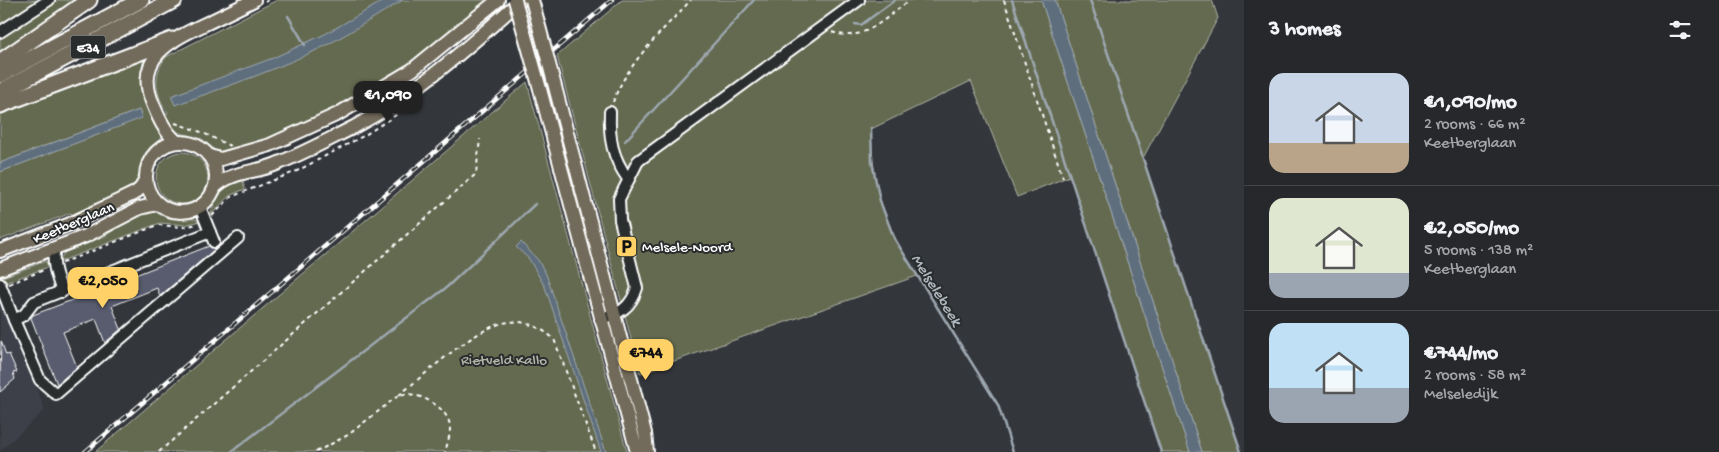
<!DOCTYPE html>
<meta charset="utf-8">
<style>
body{margin:0;font-family:"Gochi Hand",sans-serif;background:#2e3034;color:#f1f3f6;height:100vh;display:flex;flex-direction:column;font-size:19px;white-space:nowrap}
*{box-sizing:border-box;margin:0}
p{font-size:16px;color:#a4a6a9}
.icon{flex:none;width:28px;height:28px;fill:none;stroke:currentColor;stroke-width:2;stroke-linecap:round;stroke-linejoin:round}
.map{position:relative;flex:1;overflow:hidden}
.sheet{display:flex;flex-direction:column;background:#26282c;width:475px}
.sheet>*{flex:none}
.price{position:absolute;translate:-50% -42px;padding:0 11px;border-radius:10px;background:#ffd166;color:#111;font-size:16px;line-height:32px;filter:drop-shadow(0 1px 2px #0008)}
.price::after{content:'';position:absolute;left:50%;top:30px;width:15px;height:11px;margin-left:-8px;background:inherit;clip-path:polygon(0 0,100% 0,50% 100%)}
.price.on{background:#222;color:#fff}
ul{padding:0;list-style:none}
li{display:flex;align-items:center;gap:15px;height:125px;padding:0 25px}
li+li{border-top:1px solid #424448}
li span{display:grid;place-items:center;flex:none;width:140px;height:100px;border-radius:15px;color:#555}
li>.icon{margin-inline-start:auto}
span .icon{width:60px;height:60px;fill:#fffc;stroke-width:1}
li b{font-size:21px}
h2{display:flex;justify-content:space-between;align-items:center;height:60px;padding:0 25px;font-size:21px}
main{display:flex;flex:1;min-height:0}
.map>svg:first-child{display:block}
.built{fill:#3e414a}
.green{fill:#646a50;stroke:#b2b4a8}
.water{fill:#5e6e7d;stroke:#9ea8b1}
.lines{fill:none;stroke-linecap:round;stroke-linejoin:round}
.stream{stroke:#9ea8b1;stroke-width:2.5}
.building{fill:#595c6e;stroke:#fff}
.minor-casing{stroke:#fff;stroke-width:14}
.major-casing{stroke:#fff;stroke-width:16}
.highway-casing{stroke:#fff;stroke-width:19}
.path{stroke:#fff;stroke-width:2;stroke-dasharray:4 4;stroke-linecap:butt}
.minor{stroke:#2a2d2e;stroke-width:10}
.major{stroke:#726b5a;stroke-width:12}
.highway{stroke:#726b5a;stroke-width:15}
.rail-casing{stroke:#fff;stroke-width:4.5}
.rail{stroke:#2a2d2e;stroke-width:2.5;stroke-dasharray:8;stroke-linecap:butt}
.major-bridge-casing{stroke:#fff;stroke-width:16;stroke-linecap:butt}
.major-bridge{stroke:#726b5a;stroke-width:12}
.labels{text-anchor:middle;stroke-width:4;stroke-linejoin:round;paint-order:stroke}
.shield{fill:#2a2d2e;stroke:#bfc0c0;stroke-width:1}
.shield-label{font-size:14px;font-weight:bold;fill:#fff}
.street-label{font-size:15px;fill:#fff;stroke:#2a2d2e}
.poi-label{font-size:15px;fill:#fff;stroke:#2a2d2e;text-anchor:start}
.park-label{font-size:15px;fill:#b2b4a8;stroke:#2a2d2e}
.water-label{font-size:16px;font-style:italic;fill:#aeb6be;stroke:#2a2d2e}
</style>
<main>
<div class="map">
<svg width="1244" height="452" viewBox="0 0 1244 452">
<rect width="100%" height="100%" fill="#33363b"/>
<filter id="ink" filterUnits="userSpaceOnUse"><feTurbulence type="fractalNoise" baseFrequency=".02" numOctaves="2"/><feDisplacementMap in="SourceGraphic" scale="10" xChannelSelector="R" yChannelSelector="G"/><feConvolveMatrix kernelMatrix="1 2 1 2 8 2 1 2 1" color-interpolation-filters="sRGB"/></filter>
<g filter="url(#ink)">
<polygon class="built" points="2,302 45,410 0,451 0,303"/>
<g class="green">
<polygon points="0,0 37,0 0,24"/>
<polygon points="58,0 75,0 0,53 0,39"/>
<path d="M277,0H488L408,65L335,109L269,139L227,154L216,152L202,139L177,132L162,116L168,113C155,95 152,75 166,57Z"/>
<path d="M622,0H1041L1190,452H1161L1070,176L1017,197L971,81L871,129C873,192 884,223 917,276L640,373L557,56Z"/>
<polygon points="1055,0 1212,0 1218,18 1143,158 1241,452 1202,452"/>
<path d="M145,56L147,62L146,101L162,139C139,150 144,165 135,184L73,217L71,213L0,240V172L142,117L139,110L0,163V115Z"/>
<polygon points="527,82 627,452 95,452"/>
<circle cx="182" cy="178" r="26"/>
<path d="M242,177L245,189L229,196L210,216C214,199 225,184 242,177Z"/>
<path d="M154,210C173,226 188,214 200,221L185,225L160,223L59,262L64,253L105,236L141,212Z"/>
<polygon points="46,261 48,267 2,284 0,278"/>
</g>
<g class="water">
<path d="M385,0H403C378,15 353,31 327,45C279,69 226,87 175,105L171,96L273,58L325,34Z"/>
<polygon points="1041,0 1055,0 1202,452 1190,452"/>
<polygon points="139,110 142,118 0,172 0,163"/>
<polygon points="521,242 538,260 546,274 606,452 601,452 545,287 529,259 516,247"/>
</g>
<g class="lines">
<g class="stream">
<polyline points="1012,0 1161,452"/>
<polyline points="1090,0 1241,452"/>
<polyline points="288,16 305,45"/>
<polyline points="855,24 861,25 895,0"/>
<polyline points="871,128 872,162 880,201 894,238 998,405 1013,452"/>
<polyline points="625,141 754,0"/>
<polyline points="231,452 447,287 535,204"/>
</g>
</g>
<g class="building">
<polygon points="209,246 215,249 160,296 157,288 112,306 121,329 105,343 96,319 63,332 77,367 57,384 31,318 33,315 98,290 104,284 105,287"/>
<polygon points="1,341 6,355 9,354 17,372 13,373 15,379 0,392"/>
</g>
<g class="lines">
<defs>
<g id="minor">
<polyline points="0,32 49,0"/>
<path d="M610,112C609,139 612,157 628,179"/>
<polyline points="200,207 214,242"/>
<polyline points="210,232 34,302 24,315 14,320 40,380 56,394 238,238"/>
<path d="M55,248C51,263 57,277 62,292"/>
<polyline points="0,284 14,320"/>
<path d="M600,319C619,314 631,308 637,288L620,220L619,199L638,161L859,0"/>
</g>
<g id="major">
<polyline points="553,79 645,433 647,452"/>
<polyline points="540,89 637,452"/>
<circle cx="181" cy="177" r="35"/>
<path d="M177,142C165,132 159,119 153,104C133,58 171,40 205,24C222,16 238,8 254,0"/>
<polyline points="209,156 221,159 270,145 338,114 412,70 498,0"/>
<path d="M215,187C232,171 254,173 274,165C302,154 328,140 354,127C416,94 468,47 521,0"/>
<polyline points="0,251 70,224 135,193 141,188 146,178"/>
<polyline points="0,269 86,236 140,208 157,204"/>
</g>
<g id="highway">
<polyline points="0,62 89,0"/>
<polyline points="0,75 141,0"/>
<polyline points="0,92 174,0"/>
<polyline points="0,105 172,40"/>
</g>
</defs>
<use href="#minor" class="minor-casing"/>
<use href="#major" class="major-casing"/>
<use href="#highway" class="highway-casing"/>
<g class="path">
<polyline points="1004,0 1063,178"/>
<polyline points="265,2 269,0"/>
<path d="M832,32C863,44 886,17 910,0"/>
<path d="M613,102C627,63 663,30 691,0"/>
<polyline points="175,123 201,132 230,146"/>
<polyline points="212,216 231,197 297,171 365,135 399,113"/>
<polyline points="62,263 158,225 183,227 198,224"/>
<polyline points="9,284 46,269"/>
<path d="M399,395C425,375 477,325 509,322C525,320 542,328 554,339L596,452"/>
<polyline points="159,452 476,174 480,139"/>
<path d="M316,452L348,435L399,395C416,390 450,407 450,428C450,436 447,445 445,452"/>
</g>
<use href="#minor" class="minor"/>
<use href="#major" class="major"/>
<use href="#highway" class="highway"/>
<defs>
<polyline id="rail" points="85,452 612,0"/>
</defs>
<use href="#rail" class="rail-casing"/>
<use href="#rail" class="rail"/>
<defs>
<g id="major-bridge">
<polyline points="515,0 540,89"/>
<polyline points="532,0 553,79"/>
</g>
</defs>
<use href="#major-bridge" class="major-bridge-casing"/>
<use href="#major-bridge" class="major-bridge"/>
</g>
</g>
<defs>
<symbol id="parking-square" viewBox="-11 -11 22 22"><rect x="-9" y="-9" width="18" height="18" rx="4" fill="#ffd166" stroke="#2a2d2e"/><path d="M-3.5-5.5H1a3.5 3.5 0 0 1 0 7H-1V5.5H-3.5ZM-1-3.4V-.6H.8a1.4 1.4 0 0 0 0-2.8Z" fill="#111"/></symbol>
</defs>
<g fill-rule="evenodd">
<use href="#parking-square" x="614" y="234" width="25" height="25"/>
</g>
<g class="labels">
<rect class="shield" x="70.5" y="35.5" width="35" height="23" rx="4"/>
<g class="shield-label">
<text x="88" y="52">E34</text>
</g>
<g class="street-label">
<text transform="translate(73 222) rotate(-23)" y="5">Keetberglaan</text>
</g>
<g class="poi-label">
<text x="642" y="251">Melsele-Noord</text>
</g>
<g class="park-label">
<text x="504" y="364">Rietveld Kallo</text>
</g>
<g class="water-label">
<text transform="translate(938 289) rotate(58)" y="6">Melselebeek</text>
</g>
</g>
</svg>
<b class="price on" style="left:388px;top:123px">€1,090</b>
<b class="price" style="left:103px;top:309px">€2,050</b>
<b class="price" style="left:646px;top:381px">€744</b>
</div>
<section class="sheet">
<h2>3 homes<svg class="icon" aria-label="filters" viewBox="0 0 24 24"><path d="M4 7h16M4 17h16"/><circle cx="9" cy="7" r="2"/><circle cx="15" cy="17" r="2"/></svg></h2>
<ul>
<li><span style="background:linear-gradient(#c9d6e8 70%,#b9a48a 0)"><svg class="icon" aria-label="home" viewBox="0 0 24 24"><path d="M3 11l9-7 9 7M6 9v11h12V9"/></svg></span><div><b>€1,090/mo</b><p>2 rooms · 66 m²</p><p>Keetberglaan</p></div></li>
<li><span style="background:linear-gradient(#dfe7d0 75%,#9aa5b1 0)"><svg class="icon" aria-label="home" viewBox="0 0 24 24"><path d="M3 11l9-7 9 7M6 9v11h12V9"/></svg></span><div><b>€2,050/mo</b><p>5 rooms · 138 m²</p><p>Keetberglaan</p></div></li>
<li><span style="background:linear-gradient(#bfe0f5 65%,#9aa5b1 0)"><svg class="icon" aria-label="home" viewBox="0 0 24 24"><path d="M3 11l9-7 9 7M6 9v11h12V9"/></svg></span><div><b>€744/mo</b><p>2 rooms · 58 m²</p><p>Melseledijk</p></div></li>
</ul>
</section>
</main>
